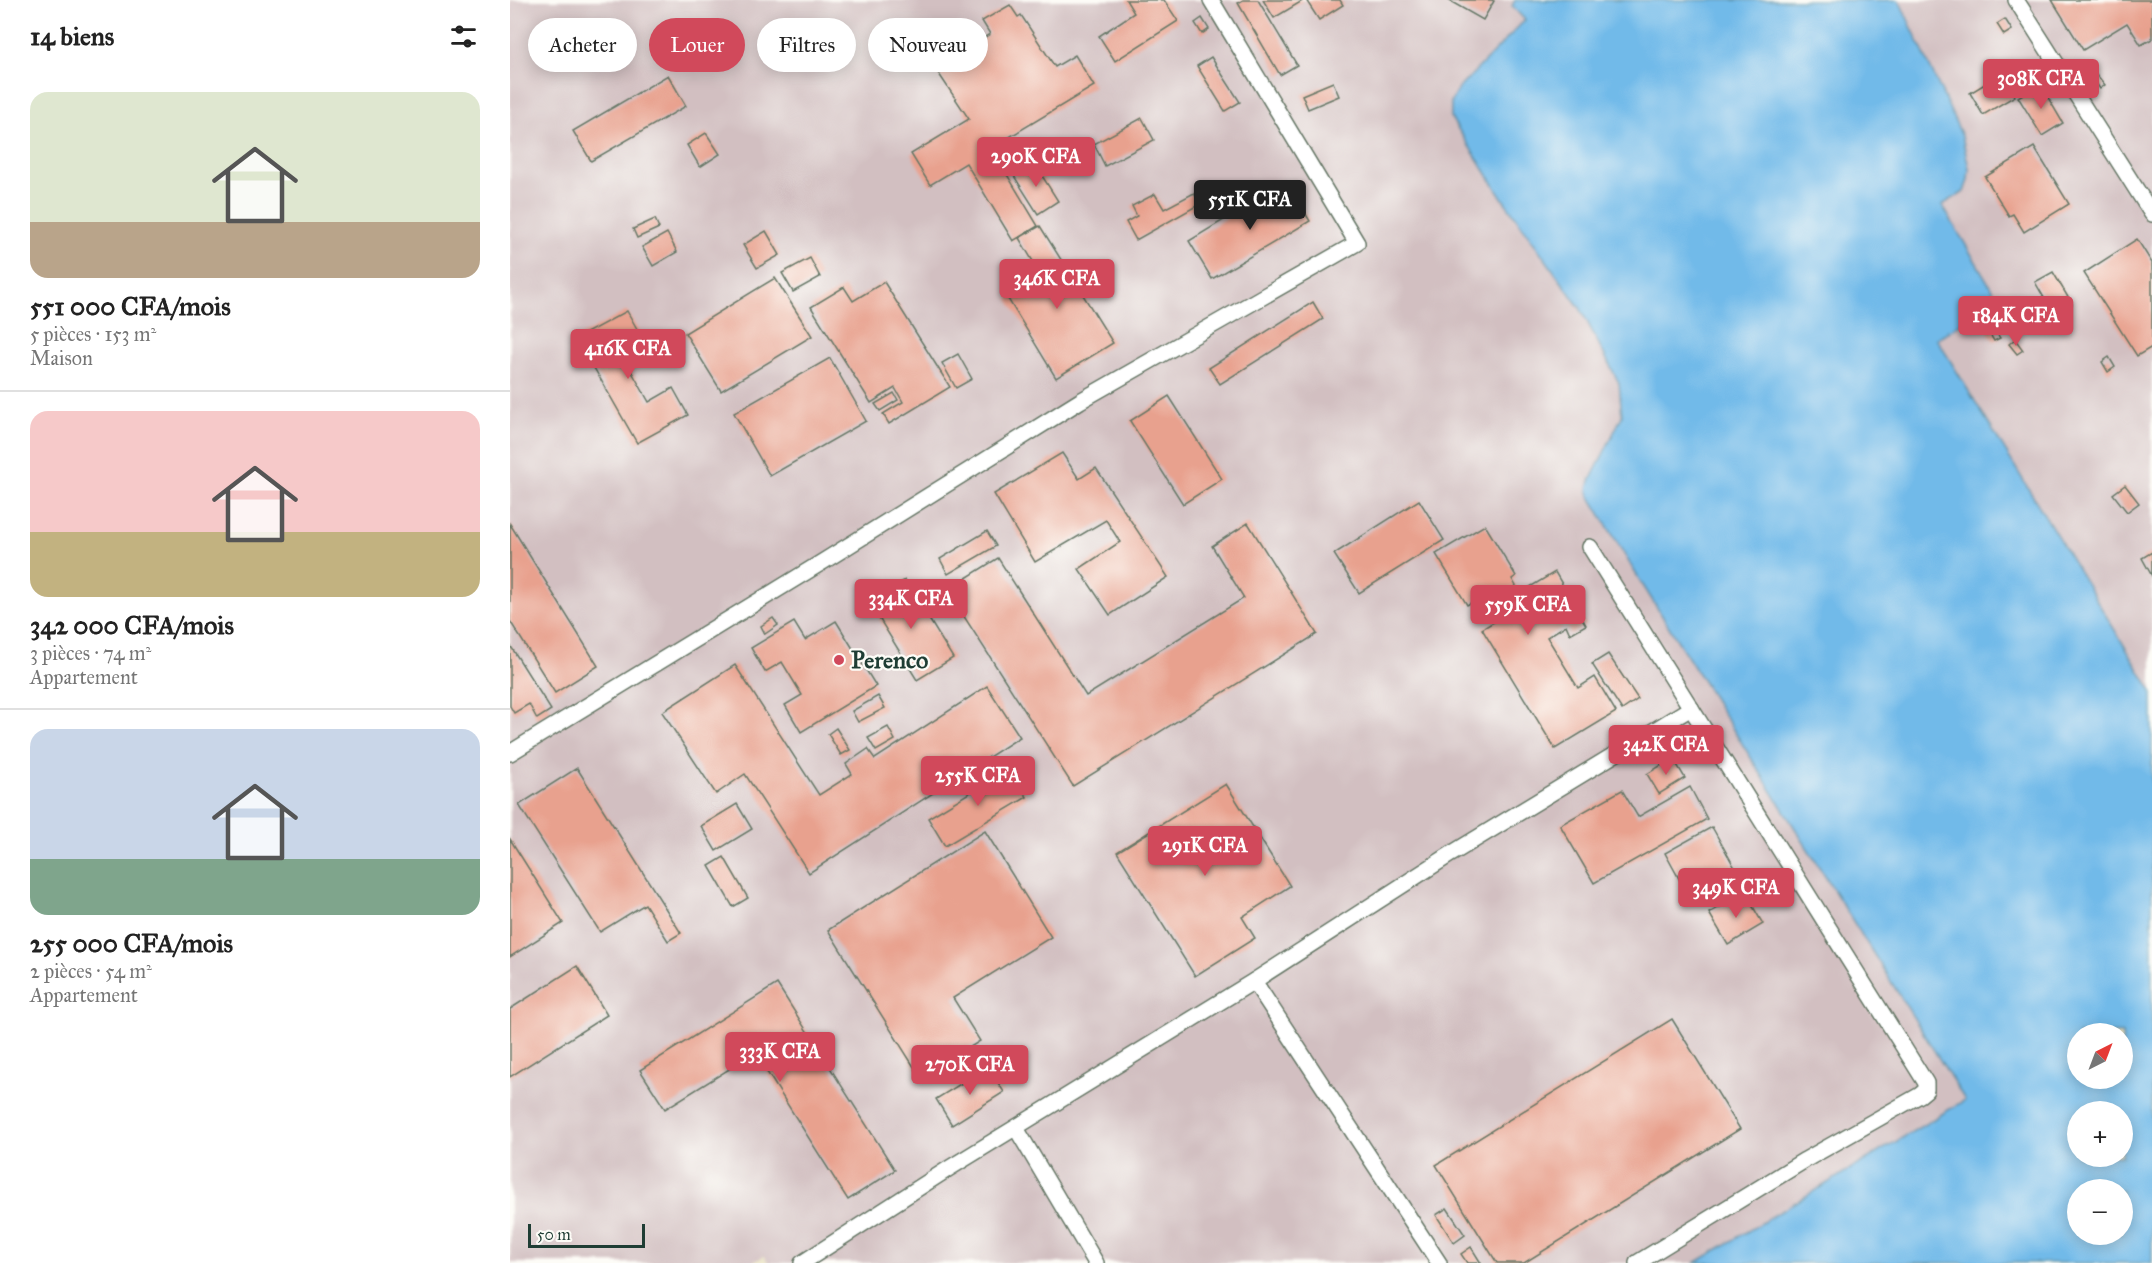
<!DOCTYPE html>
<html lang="fr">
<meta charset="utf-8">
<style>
body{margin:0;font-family:"IM FELL Great Primer",serif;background:#f2f2f2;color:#222;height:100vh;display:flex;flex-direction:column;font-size:22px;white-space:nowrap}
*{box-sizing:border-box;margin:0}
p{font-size:20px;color:#767676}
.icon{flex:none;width:33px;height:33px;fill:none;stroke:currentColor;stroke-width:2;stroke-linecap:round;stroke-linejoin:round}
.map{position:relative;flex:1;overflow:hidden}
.details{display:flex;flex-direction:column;background:#fff;width:510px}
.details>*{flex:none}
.guide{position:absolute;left:18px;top:18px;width:570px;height:54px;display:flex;gap:12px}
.needle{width:39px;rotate:42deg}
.tools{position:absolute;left:1557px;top:1023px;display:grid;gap:12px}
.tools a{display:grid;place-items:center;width:66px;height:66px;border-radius:50%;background:#fff;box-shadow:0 3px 15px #0003;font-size:30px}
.scale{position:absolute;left:18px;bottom:15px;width:117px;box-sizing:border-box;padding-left:6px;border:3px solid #1f3d34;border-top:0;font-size:16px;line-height:21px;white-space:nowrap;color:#1f3d34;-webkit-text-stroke:4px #fdfcf7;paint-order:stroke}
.price{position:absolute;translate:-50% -51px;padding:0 14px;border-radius:6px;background:#d1495b;color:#fff;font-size:20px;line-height:39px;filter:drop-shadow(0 2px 3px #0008)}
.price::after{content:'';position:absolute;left:50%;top:36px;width:18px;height:14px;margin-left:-9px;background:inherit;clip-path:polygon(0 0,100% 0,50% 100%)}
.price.selected{background:#222;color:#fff}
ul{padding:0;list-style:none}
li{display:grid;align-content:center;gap:12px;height:318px;padding:0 30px}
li+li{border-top:2px solid #e0e0e0}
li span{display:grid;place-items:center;height:186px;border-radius:18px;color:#555}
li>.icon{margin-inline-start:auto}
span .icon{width:108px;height:108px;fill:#fffc;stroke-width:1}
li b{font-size:26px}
h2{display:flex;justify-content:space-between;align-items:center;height:72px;padding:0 30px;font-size:26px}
.chip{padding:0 21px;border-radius:27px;background:#fff;box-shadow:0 3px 15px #0003;font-size:21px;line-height:54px}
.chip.selected{background:#d1495b;color:#fff}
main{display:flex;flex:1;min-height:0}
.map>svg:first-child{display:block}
.industrial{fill:#d2bfc1}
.water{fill:#71bae9;stroke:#487c8e;stroke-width:1.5;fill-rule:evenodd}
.building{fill:#e8a18e}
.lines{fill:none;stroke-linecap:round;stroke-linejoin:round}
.street-casing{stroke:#676;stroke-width:18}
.street{stroke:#fff;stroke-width:15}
.poi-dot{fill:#d1495b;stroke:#fdfcf7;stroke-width:2}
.labels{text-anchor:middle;stroke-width:4.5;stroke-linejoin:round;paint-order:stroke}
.poi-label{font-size:24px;font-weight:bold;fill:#1f3d34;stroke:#fdfcf7;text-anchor:start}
</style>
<main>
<section class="details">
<h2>14 biens<svg class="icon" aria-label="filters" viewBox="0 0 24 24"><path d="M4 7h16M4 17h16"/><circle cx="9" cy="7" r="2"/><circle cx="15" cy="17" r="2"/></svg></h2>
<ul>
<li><span style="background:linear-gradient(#dfe7d0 70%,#b9a48a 0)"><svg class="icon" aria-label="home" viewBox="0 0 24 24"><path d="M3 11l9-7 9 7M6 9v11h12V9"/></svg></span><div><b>551 000 CFA/mois</b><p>5 pièces · 153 m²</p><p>Maison</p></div></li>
<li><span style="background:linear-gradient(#f6c9c9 65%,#c2b280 0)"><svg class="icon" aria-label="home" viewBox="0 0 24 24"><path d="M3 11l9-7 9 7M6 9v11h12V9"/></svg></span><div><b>342 000 CFA/mois</b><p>3 pièces · 74 m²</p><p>Appartement</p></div></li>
<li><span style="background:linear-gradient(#c9d6e8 70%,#7fa58c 0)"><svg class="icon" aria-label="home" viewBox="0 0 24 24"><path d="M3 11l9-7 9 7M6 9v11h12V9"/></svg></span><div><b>255 000 CFA/mois</b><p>2 pièces · 54 m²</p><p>Appartement</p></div></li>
</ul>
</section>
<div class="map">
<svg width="1642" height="1263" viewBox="0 0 1642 1263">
<rect width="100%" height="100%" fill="#fdfcf7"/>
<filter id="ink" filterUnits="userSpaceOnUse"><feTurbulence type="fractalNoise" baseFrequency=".0167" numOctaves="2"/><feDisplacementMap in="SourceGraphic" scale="12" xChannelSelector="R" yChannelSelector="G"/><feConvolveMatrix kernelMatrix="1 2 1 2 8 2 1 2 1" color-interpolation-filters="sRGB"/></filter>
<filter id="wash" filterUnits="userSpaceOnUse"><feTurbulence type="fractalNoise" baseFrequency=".008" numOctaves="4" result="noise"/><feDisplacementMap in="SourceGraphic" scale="24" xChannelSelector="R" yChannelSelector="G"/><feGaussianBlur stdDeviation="1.35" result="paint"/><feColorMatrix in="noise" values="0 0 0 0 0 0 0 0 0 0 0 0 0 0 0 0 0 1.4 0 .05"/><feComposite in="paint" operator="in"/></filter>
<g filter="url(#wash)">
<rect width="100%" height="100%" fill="#ebe4c4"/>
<g class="industrial">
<polygon points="0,0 1005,0 1002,7 1015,20 949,88 941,118 995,202 1070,308 1109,383 1112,416 1097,448 1080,497 1129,579 1455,1100 1185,1263 259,1263 254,1256 242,1263 0,1263"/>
<polygon points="1389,0 1642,0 1642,691 1427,338 1488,299 1432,205 1458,180 1459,167 1452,136"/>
</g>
<path class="water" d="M1005,0H1389L1452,136L1459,168L1458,180L1454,192L1432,205L1488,299L1427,339L1642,691V1263H1185L1455,1100L1129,579L1080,497L1078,489L1080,481L1112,416L1109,383L1070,308L995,202L941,118V101L949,88L1015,20L1002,6ZM1568,1034H1612V1078H1568ZM1568,1112H1612V1156H1568ZM1568,1190H1612V1234H1568Z"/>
<g id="blocks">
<g class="building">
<polygon points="616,0 654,0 668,21 605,61 589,36 624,13"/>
<polygon points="733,0 748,0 787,65 770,75 728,3"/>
<polygon points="753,0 794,0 764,18"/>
<polygon points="796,0 830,0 833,5 809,20"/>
<polygon points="938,0 982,0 984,1 973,20"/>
<polygon points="1542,0 1642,0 1642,39 1631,45 1617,23 1573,50"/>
<polygon points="500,5 508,17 511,15 545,67 565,55 584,86 481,148 528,226 503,241 456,163 420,185 401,154 459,119 425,68 480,34 472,21"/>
<polygon points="692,18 699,29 692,34 685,23"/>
<polygon points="1495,19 1502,30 1494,35 1487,24"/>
<polygon points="701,57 730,102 715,111 687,66"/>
<polygon points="1491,74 1505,96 1473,115 1460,93"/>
<polygon points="1586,74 1595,85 1590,89 1582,77"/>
<polygon points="158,75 176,106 81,161 63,131"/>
<polygon points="823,82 829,96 798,109 792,95"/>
<polygon points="1530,84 1553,123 1532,136 1508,97"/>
<polygon points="632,118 644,140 595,166 584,144"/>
<polygon points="196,133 210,154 190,167 177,145"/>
<polygon points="1524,147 1559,204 1514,232 1503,214 1499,216 1475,177"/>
<polygon points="524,163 548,201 528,214 504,176"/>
<polygon points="776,182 800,221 702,279 679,241"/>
<polygon points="684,193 690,204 626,240 616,222 627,216 622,206 645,194 654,209"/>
<polygon points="145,219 149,228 127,238 123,229"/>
<polygon points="530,226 603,343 546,378 498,299 533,278 509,238"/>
<polygon points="256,231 270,255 247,268 233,245"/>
<polygon points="157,233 167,252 143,266 132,247"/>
<polygon points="1627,239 1642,263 1642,347 1627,356 1574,273"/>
<polygon points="300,258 310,277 283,292 272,273"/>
<polygon points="1543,272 1562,304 1544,315 1525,282"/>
<polygon points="265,278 302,336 211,391 175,333"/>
<polygon points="374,282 440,387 379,424 373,414 393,402 385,388 361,403 301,307 334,287 343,301"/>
<polygon points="803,302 813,319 710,384 699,368"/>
<polygon points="117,311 131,336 109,349 139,402 163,388 178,415 127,443 67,338"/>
<polygon points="1481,325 1490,338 1484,341 1476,328"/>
<polygon points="1505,339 1513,350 1507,354 1499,344"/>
<polygon points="448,354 462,379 446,388 432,363"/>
<polygon points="1599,357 1605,367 1598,372 1592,362"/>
<polygon points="320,358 356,421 260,476 224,413"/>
<polygon points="384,393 388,400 370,411 365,404"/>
<polygon points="659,396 712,479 673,504 620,421"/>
<polygon points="552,453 569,479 586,468 658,577 600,615 569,569 610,542 596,520 525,562 484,494"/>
<polygon points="1615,485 1629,503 1617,512 1603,494"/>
<polygon points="909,500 934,540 849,593 824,554"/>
<polygon points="738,523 807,634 563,786 437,590 488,558 576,696 734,598 702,546"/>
<polygon points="0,524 88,666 45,693 0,621"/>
<polygon points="975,525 1006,576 1002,579 1010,593 1045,572 1076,625 1060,634 1056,625 1037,637 1068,688 1085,677 1106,712 1045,749 972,629 987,620 973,596 957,605 926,554"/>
<polygon points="477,531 486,546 438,574 430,559"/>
<polygon points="1642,552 1642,576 1632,558"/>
<polygon points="395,580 443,658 407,680 359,602"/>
<polygon points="263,618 268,625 255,634 251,626"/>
<polygon points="326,621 366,686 291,732 275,705 292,695 272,662 255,672 241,648 284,622 295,640"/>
<polygon points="0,645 41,710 27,719 19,704 4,713 0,706"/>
<polygon points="1098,654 1128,699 1112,710 1082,664"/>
<polygon points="225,665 309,795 342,774 336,764 358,749 365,759 477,686 510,737 299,873 235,774 206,794 152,712"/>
<polygon points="368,696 375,708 348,722 342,711"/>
<polygon points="378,727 385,740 366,751 358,738"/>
<polygon points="326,728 340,750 331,755 318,734"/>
<polygon points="1155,747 1160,755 1154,758 1149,751"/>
<polygon points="1163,758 1175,778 1149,794 1137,774"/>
<polygon points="67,768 171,933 158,941 135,904 90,932 9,805"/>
<polygon points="500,768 517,797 435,846 418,818"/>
<polygon points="716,784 780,886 732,917 745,938 685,976 607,852"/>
<polygon points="1180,787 1197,819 1084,883 1050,825 1112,790 1128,817"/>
<polygon points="227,804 242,829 206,851 191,826"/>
<polygon points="1202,827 1225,868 1178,895 1155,853"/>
<polygon points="475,831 541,937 443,998 470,1041 411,1078 318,930"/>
<polygon points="0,839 53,923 0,957"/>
<polygon points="214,857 238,898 223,907 199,866"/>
<polygon points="1235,893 1253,924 1218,945 1199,913"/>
<polygon points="67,966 97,1015 0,1077 0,1009"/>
<polygon points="267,984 385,1170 338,1200 245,1053 155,1109 130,1070"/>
<polygon points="1162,1019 1230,1129 1014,1263 987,1263 926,1165"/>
<polygon points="478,1067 494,1092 442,1125 426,1099"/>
<polygon points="937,1208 955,1235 944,1243 926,1215"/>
<polygon points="961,1247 971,1263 957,1263 951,1254"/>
</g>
</g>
</g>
<g filter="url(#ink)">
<use href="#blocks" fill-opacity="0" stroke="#676" stroke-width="1.5"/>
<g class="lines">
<defs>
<g id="street">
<polyline points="1506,0 1642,214"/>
<polyline points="1080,547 1416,1083 1416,1090 1410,1095 1295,1160 1127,1263"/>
<polyline points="0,753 314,561 570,401 847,243 701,0"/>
<polyline points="744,981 929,1263"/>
<polyline points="506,1128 586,1263"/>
<polyline points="292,1263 438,1169 744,981 941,854 1181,708"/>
</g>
</defs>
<use href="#street" class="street-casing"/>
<use href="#street" class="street"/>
</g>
</g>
<circle class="poi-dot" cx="329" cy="660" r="6"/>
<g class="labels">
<g class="poi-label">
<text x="341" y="668">Perenco</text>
</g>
</g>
</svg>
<div class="tools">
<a><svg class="needle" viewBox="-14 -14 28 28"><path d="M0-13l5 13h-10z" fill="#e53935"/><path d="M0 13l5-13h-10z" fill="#767676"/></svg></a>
<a>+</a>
<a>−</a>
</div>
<div class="scale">50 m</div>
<b class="price" style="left:1531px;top:110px">308K CFA</b>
<b class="price" style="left:526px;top:188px">290K CFA</b>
<b class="price selected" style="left:740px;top:231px">551K CFA</b>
<b class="price" style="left:547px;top:310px">346K CFA</b>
<b class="price" style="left:1506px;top:347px">184K CFA</b>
<b class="price" style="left:118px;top:380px">416K CFA</b>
<b class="price" style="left:401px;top:630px">334K CFA</b>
<b class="price" style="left:1018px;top:636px">559K CFA</b>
<b class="price" style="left:1156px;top:776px">342K CFA</b>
<b class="price" style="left:468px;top:807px">255K CFA</b>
<b class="price" style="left:695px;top:877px">291K CFA</b>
<b class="price" style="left:1226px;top:919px">349K CFA</b>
<b class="price" style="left:270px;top:1083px">333K CFA</b>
<b class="price" style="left:460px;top:1096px">270K CFA</b>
<div class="guide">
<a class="chip">Acheter</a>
<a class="chip selected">Louer</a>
<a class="chip">Filtres</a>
<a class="chip">Nouveau</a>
</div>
</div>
</main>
